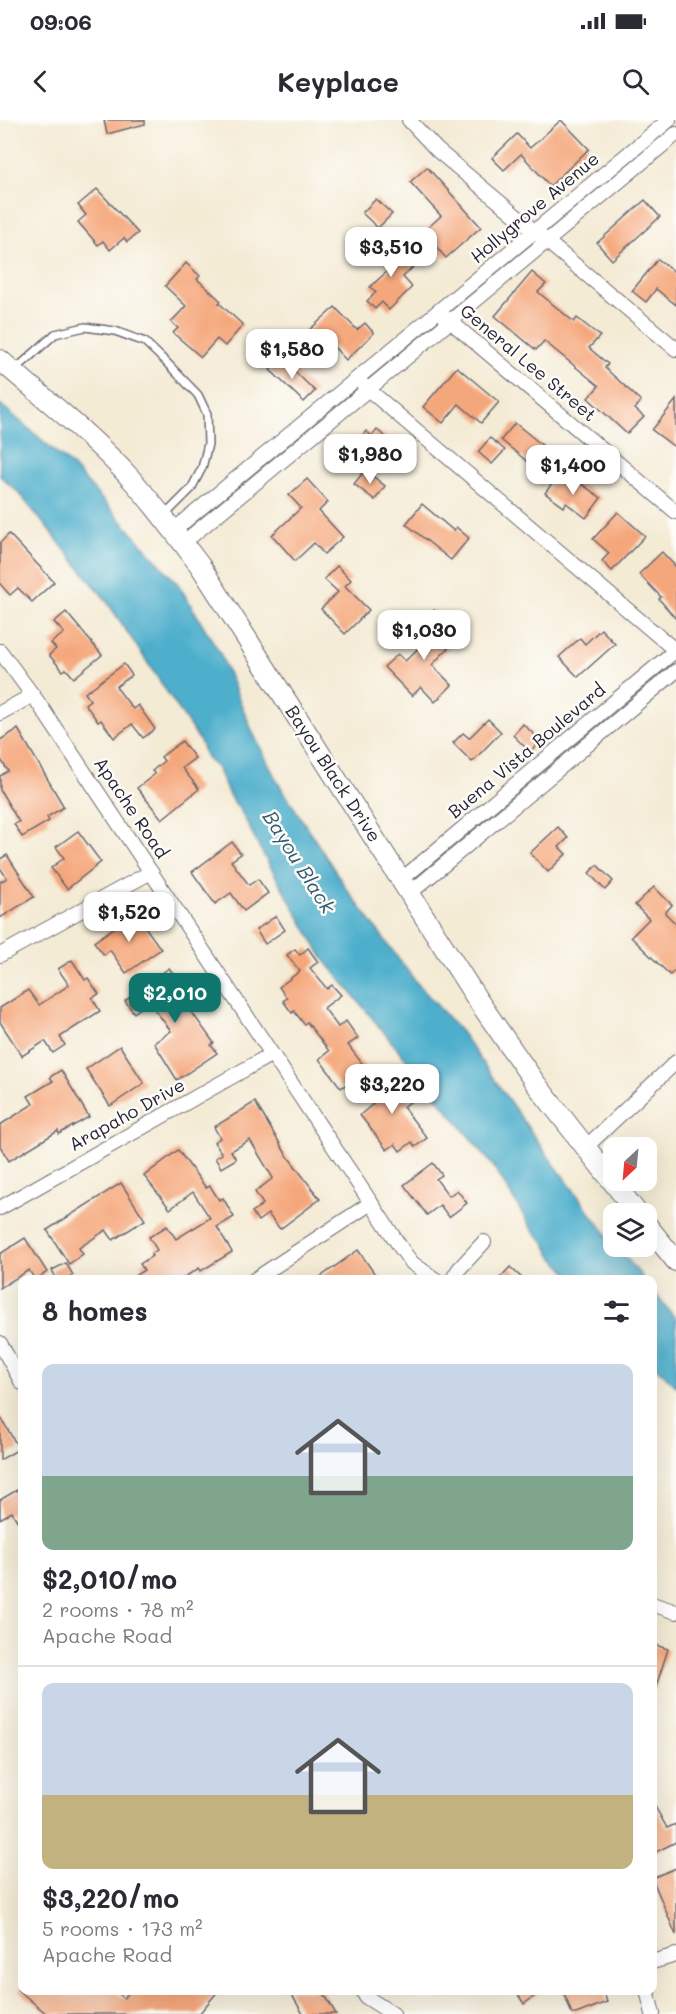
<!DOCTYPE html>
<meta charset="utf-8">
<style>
body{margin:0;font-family:Mali,sans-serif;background:#f7f7f7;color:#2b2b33;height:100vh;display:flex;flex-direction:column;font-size:22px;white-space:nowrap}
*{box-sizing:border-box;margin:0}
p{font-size:20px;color:#7c7c81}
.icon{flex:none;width:33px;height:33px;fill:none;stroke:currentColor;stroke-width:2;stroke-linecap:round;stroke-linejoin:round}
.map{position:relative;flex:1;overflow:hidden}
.side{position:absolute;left:18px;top:1155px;width:639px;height:720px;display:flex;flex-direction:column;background:#fff;border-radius:12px;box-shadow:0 6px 24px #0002}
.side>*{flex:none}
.needle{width:39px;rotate:206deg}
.tools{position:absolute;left:603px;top:1017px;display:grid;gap:12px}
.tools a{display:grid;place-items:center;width:54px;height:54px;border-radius:12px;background:#fff;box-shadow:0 6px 24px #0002;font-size:30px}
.price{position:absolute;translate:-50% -51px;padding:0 14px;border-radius:12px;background:#fff;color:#222;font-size:20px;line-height:39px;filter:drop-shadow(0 2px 3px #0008)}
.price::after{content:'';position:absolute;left:50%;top:36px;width:18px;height:14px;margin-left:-9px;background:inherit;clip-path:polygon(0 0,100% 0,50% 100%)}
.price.current{background:#0f766e;color:#fff}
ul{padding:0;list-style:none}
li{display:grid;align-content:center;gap:12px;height:318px;padding:0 24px}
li+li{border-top:2px solid #e1e1e2}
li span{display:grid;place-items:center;height:186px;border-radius:12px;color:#555}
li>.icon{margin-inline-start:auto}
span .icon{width:108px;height:108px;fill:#fffc;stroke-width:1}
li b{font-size:26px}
h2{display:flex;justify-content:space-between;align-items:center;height:72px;padding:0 24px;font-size:26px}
.status{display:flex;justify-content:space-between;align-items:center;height:42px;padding:0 30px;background:#fff;direction:ltr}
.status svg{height:16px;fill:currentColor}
header{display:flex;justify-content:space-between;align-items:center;height:78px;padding:0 24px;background:#fff;font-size:27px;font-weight:800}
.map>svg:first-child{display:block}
.water{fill:#4dafcc;stroke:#386884;stroke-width:1.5}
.building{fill:#f5a77b}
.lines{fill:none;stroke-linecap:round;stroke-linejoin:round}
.service-casing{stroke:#6c6871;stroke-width:10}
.minor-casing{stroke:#6c6871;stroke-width:16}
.secondary-casing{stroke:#6c6871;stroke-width:22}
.service{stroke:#fff;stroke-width:7}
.minor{stroke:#fff;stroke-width:14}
.secondary{stroke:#fff;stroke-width:20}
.labels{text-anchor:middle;stroke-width:5;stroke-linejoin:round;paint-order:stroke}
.street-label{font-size:18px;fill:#22223b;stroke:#fdfcf7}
.water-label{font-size:20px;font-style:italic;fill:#335a75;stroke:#fdfcf7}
</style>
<div class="status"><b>09:06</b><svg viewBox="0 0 49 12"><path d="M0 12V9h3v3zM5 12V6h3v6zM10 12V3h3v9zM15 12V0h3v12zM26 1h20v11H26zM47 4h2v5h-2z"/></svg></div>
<header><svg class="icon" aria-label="back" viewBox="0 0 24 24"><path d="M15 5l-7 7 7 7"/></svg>Keyplace<svg class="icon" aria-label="search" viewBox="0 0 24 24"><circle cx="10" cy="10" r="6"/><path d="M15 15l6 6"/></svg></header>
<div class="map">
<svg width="676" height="1894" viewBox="0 0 676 1894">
<rect width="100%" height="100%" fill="#fdfcf7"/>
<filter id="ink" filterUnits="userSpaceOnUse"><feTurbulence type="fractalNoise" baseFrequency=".0167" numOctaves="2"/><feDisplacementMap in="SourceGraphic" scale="12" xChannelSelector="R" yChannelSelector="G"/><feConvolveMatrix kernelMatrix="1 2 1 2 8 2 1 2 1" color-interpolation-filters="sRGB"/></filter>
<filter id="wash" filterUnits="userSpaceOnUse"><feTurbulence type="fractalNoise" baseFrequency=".008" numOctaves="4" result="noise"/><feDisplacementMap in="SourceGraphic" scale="24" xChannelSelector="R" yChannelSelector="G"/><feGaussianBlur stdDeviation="1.35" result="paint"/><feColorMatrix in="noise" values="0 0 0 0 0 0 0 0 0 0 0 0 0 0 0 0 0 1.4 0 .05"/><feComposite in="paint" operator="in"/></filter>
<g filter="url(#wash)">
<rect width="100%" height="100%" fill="#f4ebd5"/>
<g class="water">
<polygon points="0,284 71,345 178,464 220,533 253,613 277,661 346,768 416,862 461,912 545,1032 613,1123 614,1126 617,1127 644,1159 574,1159 550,1134 544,1121 533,1111 494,1047 323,838 259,727 242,693 229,675 217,648 205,635 201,623 106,480 18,372 0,356"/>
<polygon points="652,1170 676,1199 676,1266 653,1244"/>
</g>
<g id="blocks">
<g class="building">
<polygon points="104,0 145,0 145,4 107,14"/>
<polygon points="561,0 589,29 550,66 521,34 504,50 492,38 517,14 530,28"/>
<polygon points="427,47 481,107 446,138 423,112 441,96 410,62"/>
<polygon points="97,69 138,113 127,122 124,118 110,130 103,121 98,125 78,102 86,95 78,85"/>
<polygon points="376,79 392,94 378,108 362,93"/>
<polygon points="645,80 660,97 612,140 597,123"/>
<polygon points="385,118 413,147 403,157 412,167 389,190 382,182 375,189 367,181 376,172 370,167 392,147 374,128"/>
<polygon points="658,139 676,153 676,185 656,169 646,182 632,171"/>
<polygon points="186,143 200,156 197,159 221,181 219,183 243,205 225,226 217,219 201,237 173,213 178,208 171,202 186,186 165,166"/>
<polygon points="532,152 546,164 538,172 574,202 577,198 600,216 589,228 608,244 605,248 641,281 635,289 644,297 627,314 588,278 599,266 544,221 536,230 495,196"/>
<polygon points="335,187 357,210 365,203 374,213 346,240 323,215 316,221 307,212"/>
<polygon points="281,238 315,271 304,282 270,250"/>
<polygon points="457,247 499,282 481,303 459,284 443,303 423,287"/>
<polygon points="676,280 676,328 652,310"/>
<polygon points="515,303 548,330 534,347 501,320"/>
<polygon points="377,310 396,325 373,353 348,333 366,311 372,316"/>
<polygon points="490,318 505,330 492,344 478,332"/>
<polygon points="365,350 385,366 375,380 354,364"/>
<polygon points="559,355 569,363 573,358 601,378 586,398 566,383 564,387 545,373"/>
<polygon points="307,359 328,382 319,391 343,417 324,434 314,423 295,441 272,415 301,388 289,375"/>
<polygon points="422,384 454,411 456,407 469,418 451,440 406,404"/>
<polygon points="618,392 645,416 612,451 602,441 609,433 593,419"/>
<polygon points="9,414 54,462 32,482 18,468 10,475 0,464 0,423"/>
<polygon points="662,432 676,447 676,499 659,479 661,477 639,454"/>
<polygon points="337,446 351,460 345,466 369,490 345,514 321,489 338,472 324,459"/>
<polygon points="434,490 450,505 439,516 450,526 432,545 452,565 435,582 421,567 412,576 384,547 398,534 405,541 425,522 414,511"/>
<polygon points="66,492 102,535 74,558 66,549 63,551 49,535 56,529 51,523 64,513 54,502"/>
<polygon points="601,509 615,524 578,557 559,537 580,518 585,524"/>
<polygon points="124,544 132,555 116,567 133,589 138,585 155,609 143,618 132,604 114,618 101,600 98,602 85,584 90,580 85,573"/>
<polygon points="488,599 501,612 472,642 453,623 463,613 469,618"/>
<polygon points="523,604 541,621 530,632 513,615"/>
<polygon points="18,609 64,687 47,697 49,701 22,717 14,704 19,702 0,670 0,656 8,651 0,638 0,620"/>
<polygon points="182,621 195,638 182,648 199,669 162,699 137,668 155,654 152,651 164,641 161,637"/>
<polygon points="558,707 568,718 559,727 566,734 548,752 530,733"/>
<polygon points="78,711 101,742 67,769 51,748 64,738 56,727"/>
<polygon points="232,722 241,734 231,741 249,765 258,759 268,773 244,791 231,773 215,784 192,752"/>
<polygon points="7,735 34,777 0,798 0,762 7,758 0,748 0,739"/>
<polygon points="597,745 613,761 605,770 589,753"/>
<polygon points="654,767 672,785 665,793 676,804 676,849 670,855 631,817 649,799 635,785"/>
<polygon points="135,793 161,829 126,853 110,830 104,835 94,822"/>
<polygon points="276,796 285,810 265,824 256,810"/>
<polygon points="308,828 318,842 310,848 327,869 332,865 341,875 324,888 338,907 346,901 358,918 348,925 367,950 341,968 319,939 329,931 307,902 304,904 294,891 292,893 283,881 287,878 279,867 300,851 287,835 295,829 300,835"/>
<polygon points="72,840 85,860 88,858 99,874 92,878 100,891 60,917 65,925 53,933 45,921 22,936 0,902 0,888 28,870 39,885 69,865 58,849"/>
<polygon points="169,848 194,882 188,887 214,923 211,925 217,933 177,960 154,923 171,911 149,882 134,893 125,881"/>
<polygon points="120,926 144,963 110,986 86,949"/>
<polygon points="403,947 410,957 398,966 410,982 403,987 427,1018 415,1027 412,1022 400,1031 395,1024 387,1030 360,995 373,984 367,977"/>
<polygon points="61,950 89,997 59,1014 58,1011 9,1041 0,1026 0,1005 33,984 28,976 53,961 50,957"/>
<polygon points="255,982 286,1034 320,1079 280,1109 268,1094 258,1101 252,1092 263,1084 255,1072 273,1058 250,1020 231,1031 236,1039 221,1048 215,1038 222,1034 214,1022 220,1018 214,1007"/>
<polygon points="178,1030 206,1068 210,1066 219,1080 223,1078 234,1097 217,1107 232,1132 201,1151 199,1148 180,1160 128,1160 144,1150 140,1144 152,1136 151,1134 157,1130 149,1117 167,1106 176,1119 210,1098 193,1072 170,1089 144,1056"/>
<polygon points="433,1043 442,1055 436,1059 449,1076 457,1070 467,1083 449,1097 440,1085 427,1095 404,1065"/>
<polygon points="121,1063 145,1100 113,1120 106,1110 79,1128 83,1134 69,1144 47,1110"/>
<polygon points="25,1118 47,1152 35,1160 29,1150 0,1168 0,1134"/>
<polygon points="358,1130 379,1160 316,1160"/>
<polygon points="66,1143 73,1155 64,1160 57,1160 52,1150"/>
<polygon points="510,1147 524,1160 498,1160"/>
<polygon points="0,1296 19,1329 0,1340"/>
<polygon points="22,1367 22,1409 12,1392 0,1399 0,1380"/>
<polygon points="652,1524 668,1529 655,1570 652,1570"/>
<polygon points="652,1681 667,1708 676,1704 676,1722 652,1734"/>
<polygon points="676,1748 676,1815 652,1758"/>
<polygon points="18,1870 114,1870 124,1878 131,1870 219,1870 199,1894 47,1894"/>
<polygon points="289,1870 322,1870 336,1894 303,1894"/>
<polygon points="515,1870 543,1870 524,1884"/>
<polygon points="563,1870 603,1870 607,1882 576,1894 572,1894"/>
</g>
</g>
</g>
<g filter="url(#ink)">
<use href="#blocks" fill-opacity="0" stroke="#6c6871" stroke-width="1.5"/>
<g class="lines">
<defs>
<polyline id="service" points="15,250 55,214 85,207 115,211 145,222 166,242 198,275 207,294 208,324 202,348 191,369 165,395"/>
<g id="minor">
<polyline points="409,0 437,30 676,229"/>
<polyline points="444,196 676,392"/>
<polyline points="363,265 676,531"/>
<polyline points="174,410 669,0"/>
<polyline points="183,423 676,14"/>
<polyline points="0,531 37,581 403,1131 412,1143 436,1160"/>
<polyline points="0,593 33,575"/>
<polyline points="401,760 676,530"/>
<polyline points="410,773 676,551"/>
<polyline points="0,835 151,752"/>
<polyline points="586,1027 676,942"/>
<polyline points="0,1088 272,934"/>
<polyline points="254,1160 371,1083"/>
<polyline points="452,1160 459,1149 484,1122"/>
<polyline points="0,1223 22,1263"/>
<polyline points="652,1484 676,1492"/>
<polyline points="652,1842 676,1835"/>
<polyline points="363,1870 366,1877 393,1894"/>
<polyline points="647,1870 653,1894"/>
</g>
<g id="secondary">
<path d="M0,240C45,279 93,316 133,361C157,388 179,418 201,447L477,879L536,964L638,1094"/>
<polyline points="646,1104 676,1141"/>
</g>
</defs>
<use href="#service" class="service-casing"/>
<use href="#minor" class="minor-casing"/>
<use href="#secondary" class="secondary-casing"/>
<use href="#service" class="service"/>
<use href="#minor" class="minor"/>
<use href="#secondary" class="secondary"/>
</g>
</g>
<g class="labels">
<g class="street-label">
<text transform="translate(535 88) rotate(-40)" y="6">Hollygrove Avenue</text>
<text transform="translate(528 243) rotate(40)" y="6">General Lee Street</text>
<text transform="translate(527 631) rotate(-40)" y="6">Buena Vista Boulevard</text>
<text transform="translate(333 654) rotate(57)" y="6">Bayou Black Drive</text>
<text transform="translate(131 688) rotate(56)" y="6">Apache Road</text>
<text transform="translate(127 995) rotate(-29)" y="6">Arapaho Drive</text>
</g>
<g class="water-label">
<text transform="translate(299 742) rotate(58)" y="7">Bayou Black</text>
</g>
</g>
</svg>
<div class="tools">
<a><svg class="needle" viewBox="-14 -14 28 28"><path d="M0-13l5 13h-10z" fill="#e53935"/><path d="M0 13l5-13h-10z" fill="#7c7c81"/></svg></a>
<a><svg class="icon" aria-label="layers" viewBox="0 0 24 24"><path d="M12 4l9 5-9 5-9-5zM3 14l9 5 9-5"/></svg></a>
</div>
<b class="price" style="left:391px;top:158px">$3,510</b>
<b class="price" style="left:292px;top:260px">$1,580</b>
<b class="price" style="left:370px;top:365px">$1,980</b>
<b class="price" style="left:573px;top:376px">$1,400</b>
<b class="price" style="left:424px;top:541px">$1,030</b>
<b class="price" style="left:129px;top:823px">$1,520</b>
<b class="price current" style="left:175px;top:904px">$2,010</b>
<b class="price" style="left:392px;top:995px">$3,220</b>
<section class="side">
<h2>8 homes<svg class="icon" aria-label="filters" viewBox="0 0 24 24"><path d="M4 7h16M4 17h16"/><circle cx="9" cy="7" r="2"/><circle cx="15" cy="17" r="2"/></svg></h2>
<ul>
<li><span style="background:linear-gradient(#c9d6e8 60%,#7fa58c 0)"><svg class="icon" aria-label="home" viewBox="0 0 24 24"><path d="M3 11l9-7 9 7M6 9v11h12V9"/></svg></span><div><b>$2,010/mo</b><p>2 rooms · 78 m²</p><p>Apache Road</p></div></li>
<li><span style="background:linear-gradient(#c9d6e8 60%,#c2b280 0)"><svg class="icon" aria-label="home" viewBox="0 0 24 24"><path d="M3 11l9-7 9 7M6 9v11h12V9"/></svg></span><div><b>$3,220/mo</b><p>5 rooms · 173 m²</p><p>Apache Road</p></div></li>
</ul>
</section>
</div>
